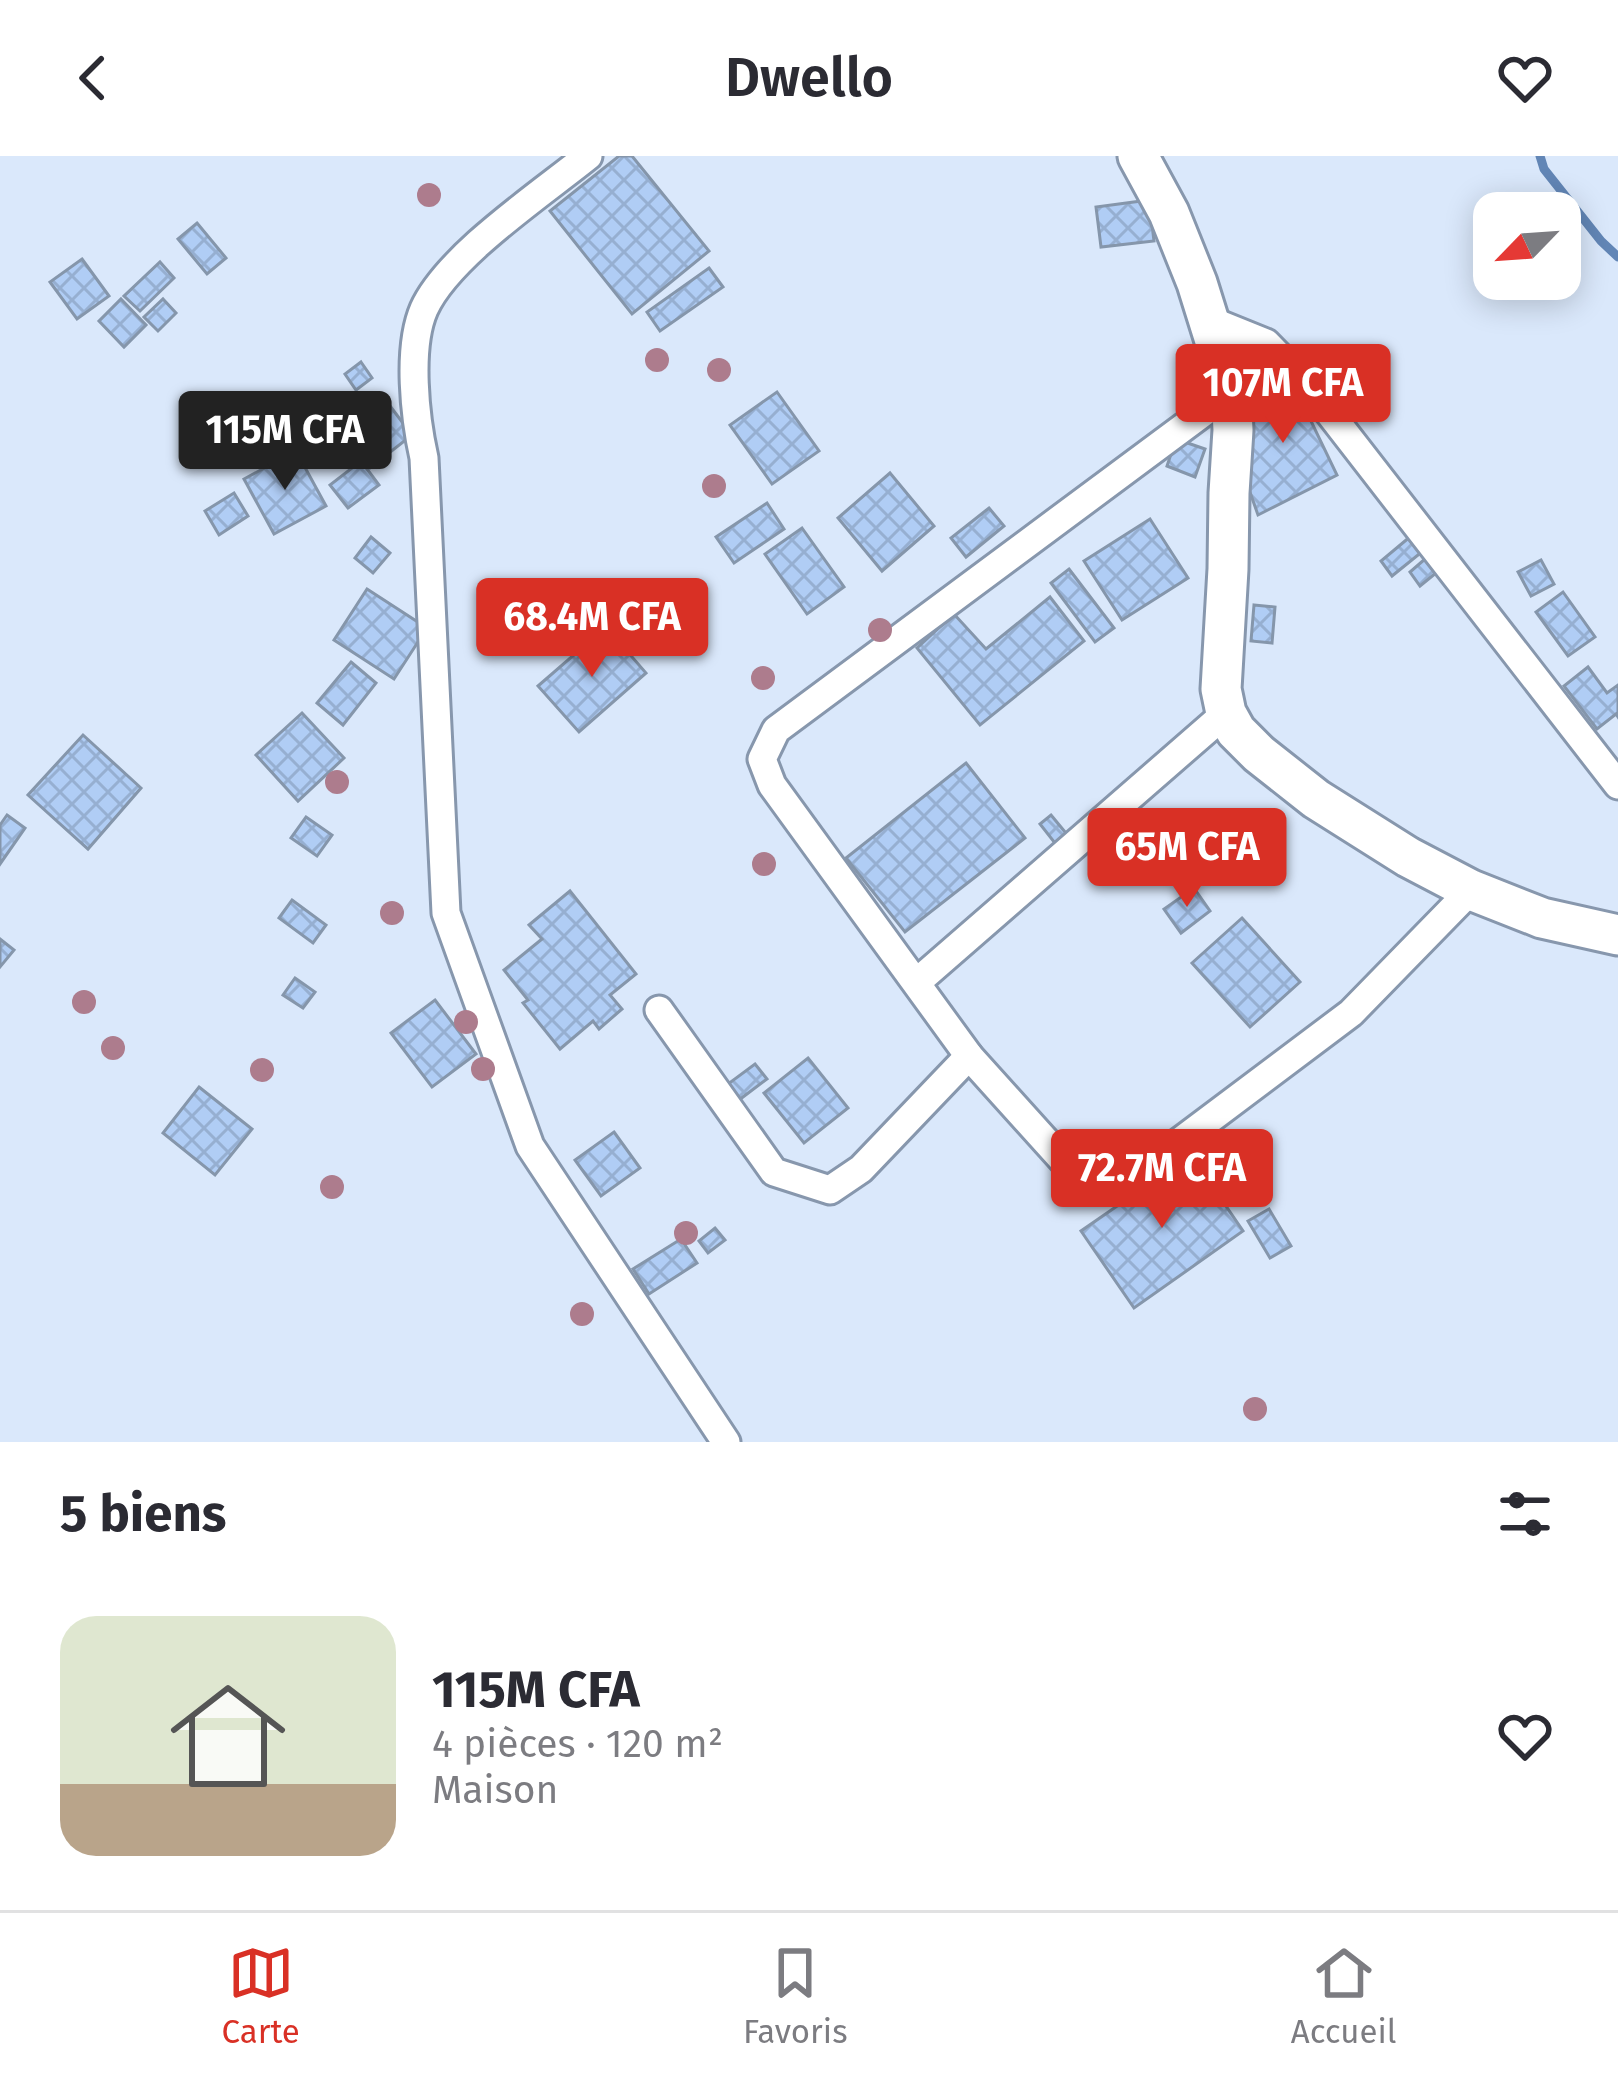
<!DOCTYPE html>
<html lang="fr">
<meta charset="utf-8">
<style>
body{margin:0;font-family:"Fira Sans",sans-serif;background:#f2f2f3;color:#2b2b33;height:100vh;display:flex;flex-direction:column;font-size:45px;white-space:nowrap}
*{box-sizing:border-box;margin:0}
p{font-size:39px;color:#7c7c81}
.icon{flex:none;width:66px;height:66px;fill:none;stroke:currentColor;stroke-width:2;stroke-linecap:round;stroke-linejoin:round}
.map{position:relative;height:1286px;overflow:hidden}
.details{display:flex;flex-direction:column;background:#fff;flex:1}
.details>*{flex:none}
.needle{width:78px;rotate:245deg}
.tools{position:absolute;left:1473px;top:36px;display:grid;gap:24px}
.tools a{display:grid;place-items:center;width:108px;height:108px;border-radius:24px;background:#fff;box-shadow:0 6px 30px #0003;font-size:60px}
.price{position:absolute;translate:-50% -102px;padding:0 27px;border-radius:12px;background:#d93025;color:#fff;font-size:39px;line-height:78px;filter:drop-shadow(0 3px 6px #0008)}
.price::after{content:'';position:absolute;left:50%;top:72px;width:36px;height:27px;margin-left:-18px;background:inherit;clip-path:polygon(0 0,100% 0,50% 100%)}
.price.selected{background:#222;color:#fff}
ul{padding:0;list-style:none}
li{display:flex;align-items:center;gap:36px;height:300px;padding:0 60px}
li span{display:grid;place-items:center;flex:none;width:336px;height:240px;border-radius:36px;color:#555}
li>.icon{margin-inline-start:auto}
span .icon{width:144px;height:144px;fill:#fffc;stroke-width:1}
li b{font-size:51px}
h2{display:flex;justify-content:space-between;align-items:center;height:144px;padding:0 60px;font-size:51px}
header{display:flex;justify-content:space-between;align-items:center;height:156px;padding:0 60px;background:#fff;font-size:54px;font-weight:600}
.tab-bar{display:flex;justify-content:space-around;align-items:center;height:168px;border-top:3px solid #e1e1e2;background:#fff;font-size:33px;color:#7c7c81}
.tab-bar a{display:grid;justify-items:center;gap:6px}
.tab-bar .selected{color:#d93025}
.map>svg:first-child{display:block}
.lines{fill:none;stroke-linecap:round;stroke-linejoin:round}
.stream{stroke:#6286b6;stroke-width:9}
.building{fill:url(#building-cross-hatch);stroke:#8596ab;stroke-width:3}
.street-casing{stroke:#8797ad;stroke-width:33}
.secondary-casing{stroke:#8797ad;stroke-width:45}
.street{stroke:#fff;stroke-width:27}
.secondary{stroke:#fff;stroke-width:39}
.tree{fill:#ad7c8d}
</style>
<header><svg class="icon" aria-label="back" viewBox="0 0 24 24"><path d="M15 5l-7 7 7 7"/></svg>Dwello<svg class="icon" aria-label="heart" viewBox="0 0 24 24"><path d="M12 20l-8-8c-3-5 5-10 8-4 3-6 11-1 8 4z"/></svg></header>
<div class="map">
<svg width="1618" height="1286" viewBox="0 0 1618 1286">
<defs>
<pattern id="building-cross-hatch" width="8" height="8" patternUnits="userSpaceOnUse" patternTransform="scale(3)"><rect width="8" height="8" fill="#b0cdf5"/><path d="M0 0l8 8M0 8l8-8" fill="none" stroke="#96afd1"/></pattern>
</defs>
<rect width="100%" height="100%" fill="#dae8fb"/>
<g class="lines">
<polyline class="stream" points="1540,0 1544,13 1601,85 1618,101"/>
</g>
<g class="building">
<polygon points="619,0 632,0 709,95 632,158 550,55"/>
<polygon points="1149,44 1154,85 1101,91 1096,51"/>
<polygon points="197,67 226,102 207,118 178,83"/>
<polygon points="82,103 109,140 77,163 50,126"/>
<polygon points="160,106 174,122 140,155 124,140"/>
<polygon points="709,112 723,131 660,175 647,156"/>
<polygon points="121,143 146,169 124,191 99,165"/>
<polygon points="163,143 176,157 158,175 144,161"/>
<polygon points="361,206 372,222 356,234 345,218"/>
<polygon points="1284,209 1337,319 1258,359 1244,319 1253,263 1250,236"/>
<polygon points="777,236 819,295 772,328 730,269"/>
<polygon points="381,238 412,279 370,312 338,271"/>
<polygon points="1176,283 1205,293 1195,321 1167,310"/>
<polygon points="296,295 326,350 274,378 244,323"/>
<polygon points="361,305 379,329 348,352 330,329"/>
<polygon points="890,317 934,370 882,415 838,362"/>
<polygon points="234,337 248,360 219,379 205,355"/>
<polygon points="767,347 784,373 734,407 716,381"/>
<polygon points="989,352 1004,370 966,401 951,382"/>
<polygon points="1150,363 1188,422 1122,464 1084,405"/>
<polygon points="802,372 844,431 807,458 765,398"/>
<polygon points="1411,380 1423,395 1392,420 1381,405"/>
<polygon points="371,381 390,397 373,417 355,402"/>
<polygon points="1425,403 1436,417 1420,430 1410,416"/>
<polygon points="1541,404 1554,428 1531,440 1518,416"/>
<polygon points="1069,413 1114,472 1095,486 1051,427"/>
<polygon points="367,433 427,472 394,523 334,484"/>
<polygon points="1563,436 1595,481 1568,500 1536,456"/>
<polygon points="1050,441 1084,485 980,569 917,492 954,458 986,493"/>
<polygon points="1254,449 1275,451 1272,487 1251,485"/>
<polygon points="606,471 646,517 579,576 538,530"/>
<polygon points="351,506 376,527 343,569 317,547"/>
<polygon points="1588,511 1607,537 1618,529 1618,561 1616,558 1597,573 1564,530"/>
<polygon points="302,557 344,602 298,645 256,599"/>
<polygon points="83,579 141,632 88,693 28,639"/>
<polygon points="966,607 1025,682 905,776 846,702"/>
<polygon points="7,659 25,672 0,708 0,669"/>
<polygon points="1051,659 1070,682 1058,691 1040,668"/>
<polygon points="306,661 332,679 317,700 291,682"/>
<polygon points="1194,732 1210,755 1181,777 1164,753"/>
<polygon points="570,735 636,818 610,839 622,853 599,873 593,865 560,893 523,847 528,844 504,814 542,783 529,769"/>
<polygon points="292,744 326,769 313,787 279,762"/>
<polygon points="1242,762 1300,826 1250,871 1192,807"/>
<polygon points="0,783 14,794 0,811"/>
<polygon points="295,822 315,836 303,852 283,839"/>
<polygon points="435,844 476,898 432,931 391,877"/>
<polygon points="808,902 848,952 804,987 764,937"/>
<polygon points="755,908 767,923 739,944 728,928"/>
<polygon points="199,931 252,973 215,1019 163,977"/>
<polygon points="614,976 640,1012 601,1040 575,1004"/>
<polygon points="1191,999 1243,1075 1134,1152 1081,1075"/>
<polygon points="1269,1053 1291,1090 1270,1102 1248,1065"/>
<polygon points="715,1072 725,1084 708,1097 699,1085"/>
<polygon points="681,1083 697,1107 649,1138 633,1113"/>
</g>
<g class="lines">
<defs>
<g id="street">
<path d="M588,0C541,38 448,100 424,153C407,192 415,262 424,302L446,757L530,990L726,1286"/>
<polyline points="1209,164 1266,187 1310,232 1618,629"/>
<polyline points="1231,236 776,574 762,603 772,629 969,900 1070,1012 1092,1019 1120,1018 1166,996 1351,857 1471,734"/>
<polyline points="917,826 1226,557"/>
<polyline points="659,854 774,1016 830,1034 861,1013 969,900"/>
</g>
<polyline id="secondary" points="1138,0 1169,57 1197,127 1231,236 1233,274 1229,337 1228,413 1221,533 1226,557 1236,575 1259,598 1316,643 1408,701 1471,734 1542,762 1618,779"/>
</defs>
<use href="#street" class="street-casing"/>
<use href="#secondary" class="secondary-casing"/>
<use href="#street" class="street"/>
<use href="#secondary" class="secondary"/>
</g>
<g class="tree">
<circle cx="429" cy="39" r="12"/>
<circle cx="657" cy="204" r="12"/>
<circle cx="719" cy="214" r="12"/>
<circle cx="714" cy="330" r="12"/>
<circle cx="880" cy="474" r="12"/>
<circle cx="763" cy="522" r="12"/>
<circle cx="337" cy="626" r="12"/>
<circle cx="764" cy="708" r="12"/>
<circle cx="392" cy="757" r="12"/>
<circle cx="84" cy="846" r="12"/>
<circle cx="466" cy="866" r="12"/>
<circle cx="113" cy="892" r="12"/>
<circle cx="483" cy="913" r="12"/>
<circle cx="262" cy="914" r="12"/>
<circle cx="332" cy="1031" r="12"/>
<circle cx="686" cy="1077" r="12"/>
<circle cx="582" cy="1158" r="12"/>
<circle cx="1255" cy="1253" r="12"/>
</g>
</svg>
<div class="tools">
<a><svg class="needle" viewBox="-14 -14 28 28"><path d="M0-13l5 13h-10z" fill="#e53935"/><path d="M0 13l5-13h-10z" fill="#7c7c81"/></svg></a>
</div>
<b class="price" style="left:1283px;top:290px">107M CFA</b>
<b class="price selected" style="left:285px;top:337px">115M CFA</b>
<b class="price" style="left:592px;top:524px">68.4M CFA</b>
<b class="price" style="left:1187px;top:754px">65M CFA</b>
<b class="price" style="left:1162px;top:1075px">72.7M CFA</b>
</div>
<section class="details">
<h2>5 biens<svg class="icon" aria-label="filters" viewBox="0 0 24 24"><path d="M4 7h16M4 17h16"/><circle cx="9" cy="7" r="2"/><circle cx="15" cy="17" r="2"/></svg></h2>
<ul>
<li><span style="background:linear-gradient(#dfe7d0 70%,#b9a48a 0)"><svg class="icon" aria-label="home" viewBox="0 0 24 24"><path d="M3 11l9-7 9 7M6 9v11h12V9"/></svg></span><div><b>115M CFA</b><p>4 pièces · 120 m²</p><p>Maison</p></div><svg class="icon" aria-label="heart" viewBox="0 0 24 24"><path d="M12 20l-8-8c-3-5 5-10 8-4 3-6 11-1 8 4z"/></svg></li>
</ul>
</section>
<nav class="tab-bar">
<a class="selected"><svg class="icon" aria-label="map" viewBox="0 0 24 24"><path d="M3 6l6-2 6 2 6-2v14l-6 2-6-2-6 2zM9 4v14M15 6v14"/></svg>Carte</a>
<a><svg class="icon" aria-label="saved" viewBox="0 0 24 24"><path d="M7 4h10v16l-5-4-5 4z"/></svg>Favoris</a>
<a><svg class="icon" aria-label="home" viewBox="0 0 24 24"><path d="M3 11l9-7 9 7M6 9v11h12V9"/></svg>Accueil</a>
</nav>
